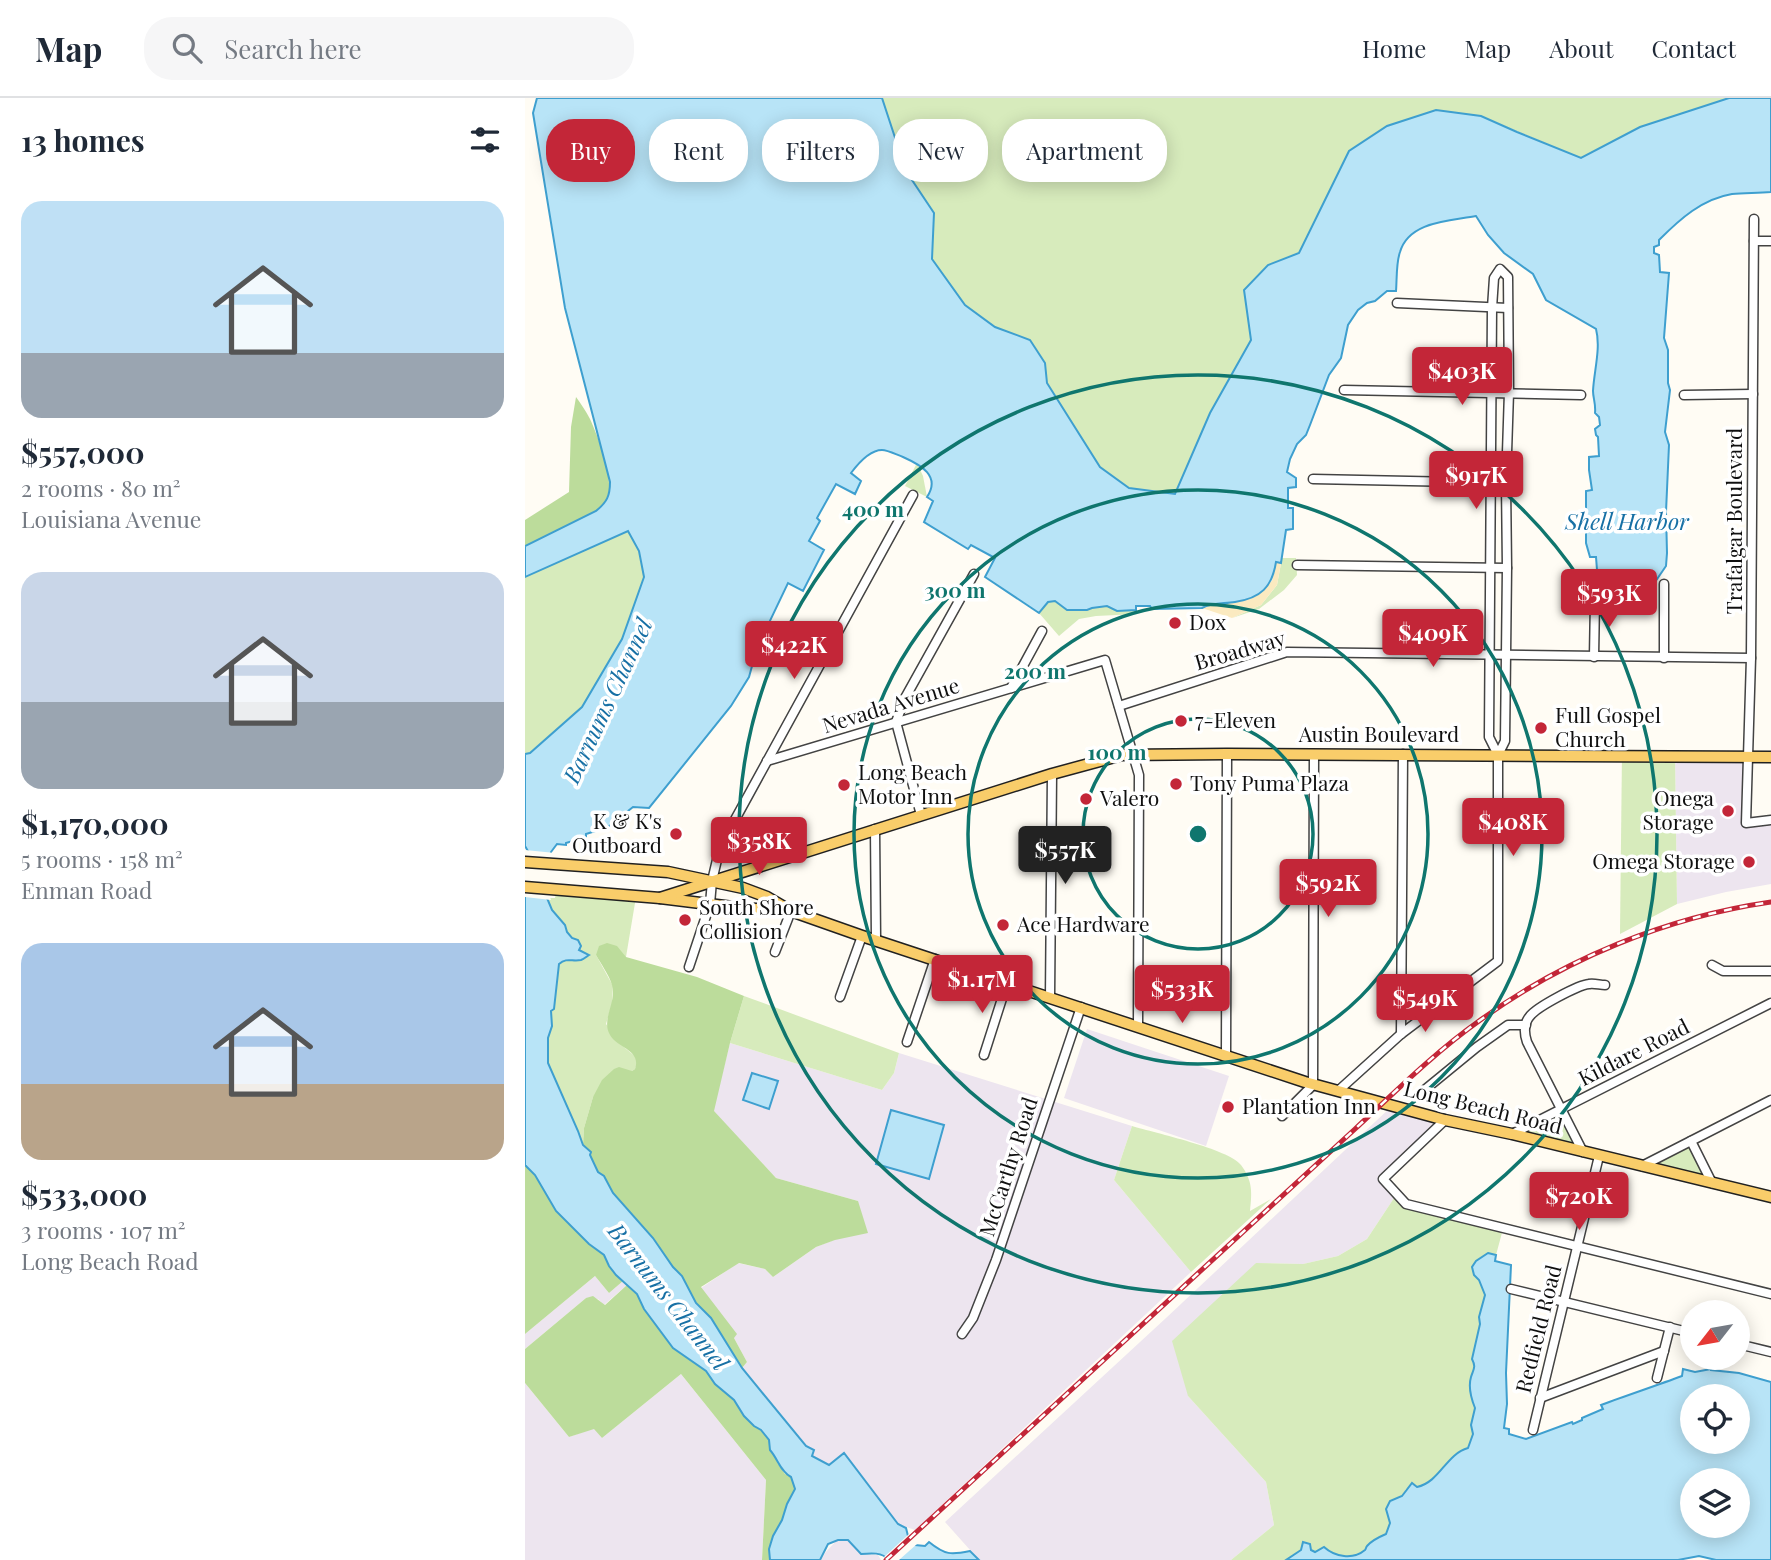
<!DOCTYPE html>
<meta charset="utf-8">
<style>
body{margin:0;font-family:"Playfair Display",serif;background:#f6f6f7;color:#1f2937;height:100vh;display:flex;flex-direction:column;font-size:26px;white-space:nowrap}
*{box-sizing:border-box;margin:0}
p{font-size:23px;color:#747a83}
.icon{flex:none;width:38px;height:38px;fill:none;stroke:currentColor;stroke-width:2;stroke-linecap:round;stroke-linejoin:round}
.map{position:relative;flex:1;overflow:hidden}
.drawer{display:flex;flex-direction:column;background:#fff;width:525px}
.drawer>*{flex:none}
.hud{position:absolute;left:21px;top:21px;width:665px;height:63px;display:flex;gap:14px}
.needle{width:46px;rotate:239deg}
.buttons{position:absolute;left:1155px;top:1202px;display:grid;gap:14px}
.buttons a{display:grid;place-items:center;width:70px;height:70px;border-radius:50%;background:#fff;box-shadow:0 4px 18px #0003;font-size:35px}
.price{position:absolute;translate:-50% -60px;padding:0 16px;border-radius:7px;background:#c32638;color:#fff;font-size:23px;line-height:46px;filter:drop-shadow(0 2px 4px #0008)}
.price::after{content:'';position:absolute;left:50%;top:42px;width:21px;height:16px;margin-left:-10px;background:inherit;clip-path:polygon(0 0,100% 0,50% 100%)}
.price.on{background:#222;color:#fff}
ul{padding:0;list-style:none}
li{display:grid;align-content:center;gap:14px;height:371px;padding:0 21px}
li span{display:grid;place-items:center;height:217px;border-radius:21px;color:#555}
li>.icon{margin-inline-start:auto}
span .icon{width:126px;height:126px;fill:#fffc;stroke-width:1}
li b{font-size:30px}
h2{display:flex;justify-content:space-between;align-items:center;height:84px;padding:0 21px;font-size:30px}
.chip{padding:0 24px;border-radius:28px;background:#fff;box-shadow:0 4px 18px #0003;font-size:24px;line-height:63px}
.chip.on{background:#c32638;color:#fff}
header{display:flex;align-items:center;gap:42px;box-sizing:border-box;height:98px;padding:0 35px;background:#fff;border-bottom:2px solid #e0e1e3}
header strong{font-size:33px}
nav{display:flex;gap:38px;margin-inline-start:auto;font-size:24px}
.search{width:490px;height:63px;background:#f6f6f7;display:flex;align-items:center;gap:18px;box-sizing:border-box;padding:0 24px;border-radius:28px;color:#747a83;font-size:26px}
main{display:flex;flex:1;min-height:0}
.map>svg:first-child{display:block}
.industrial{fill:#ede5ef}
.green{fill:#d7ebbc}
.forest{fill:#bcdc9b}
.sand{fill:#fbeac0}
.water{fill:#b8e4f7;stroke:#3e9fcf;stroke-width:2;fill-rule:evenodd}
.pier{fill:#fffcf4}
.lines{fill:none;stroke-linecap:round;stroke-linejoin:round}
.minor-casing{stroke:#434343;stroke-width:11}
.major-casing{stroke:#212121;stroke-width:13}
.minor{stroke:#fff;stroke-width:8}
.major{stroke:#f9cd6a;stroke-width:10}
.rail-casing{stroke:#c32638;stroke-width:5}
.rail{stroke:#fff;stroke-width:2.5;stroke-dasharray:8;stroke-linecap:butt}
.ring{fill:none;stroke:#0f766e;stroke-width:3.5}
.poi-dot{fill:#c32638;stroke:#fff;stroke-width:2.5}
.labels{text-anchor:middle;stroke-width:7;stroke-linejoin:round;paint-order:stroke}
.street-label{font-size:21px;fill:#101010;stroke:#fff}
.poi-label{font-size:21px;fill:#101010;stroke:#fff;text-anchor:start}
.water-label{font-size:23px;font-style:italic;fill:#1770a5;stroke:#fff}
.centre{fill:#0f766e;stroke:#fff;stroke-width:3.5}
.ring-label{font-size:21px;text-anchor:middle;font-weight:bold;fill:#0f766e;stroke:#fff;stroke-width:7;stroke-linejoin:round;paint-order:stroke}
</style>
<header>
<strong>Map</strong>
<div class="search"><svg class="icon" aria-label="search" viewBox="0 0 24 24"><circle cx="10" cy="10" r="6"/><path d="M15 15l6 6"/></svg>Search here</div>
<nav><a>Home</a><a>Map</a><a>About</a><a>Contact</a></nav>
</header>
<main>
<section class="drawer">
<h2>13 homes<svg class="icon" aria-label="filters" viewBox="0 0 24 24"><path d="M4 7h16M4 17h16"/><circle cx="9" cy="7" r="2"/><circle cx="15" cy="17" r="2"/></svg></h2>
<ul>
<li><span style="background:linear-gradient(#bfe0f5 70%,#9aa5b1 0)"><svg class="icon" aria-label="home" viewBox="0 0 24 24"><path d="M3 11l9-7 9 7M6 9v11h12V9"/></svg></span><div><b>$557,000</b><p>2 rooms · 80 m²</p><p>Louisiana Avenue</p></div></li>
<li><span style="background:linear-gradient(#c9d6e8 60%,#9aa5b1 0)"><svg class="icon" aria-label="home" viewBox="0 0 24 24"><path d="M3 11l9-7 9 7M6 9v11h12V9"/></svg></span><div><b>$1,170,000</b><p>5 rooms · 158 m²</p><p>Enman Road</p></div></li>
<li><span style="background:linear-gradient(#a9c7e8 65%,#b9a48a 0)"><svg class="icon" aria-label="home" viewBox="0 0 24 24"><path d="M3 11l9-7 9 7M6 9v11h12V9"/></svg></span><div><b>$533,000</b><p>3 rooms · 107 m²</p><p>Long Beach Road</p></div></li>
</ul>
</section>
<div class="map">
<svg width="1246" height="1462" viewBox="0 0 1246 1462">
<rect width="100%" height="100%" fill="#fffcf4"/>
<g class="industrial">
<polygon points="1150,657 1225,657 1223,723 1246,720 1246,786 1201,794 1152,806"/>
<polygon points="562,931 704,978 681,1048 539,1000"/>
<polygon points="205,945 357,992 369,975 374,955 607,1028 589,1082 666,1174 390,1432 373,1426 319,1355 304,1367 287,1358 279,1344 217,1270 222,1264 209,1240 176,1190 213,1165 240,1171 248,1179 291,1149 309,1142 333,1103 251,1080 188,1013"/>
<polygon points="867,1008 921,1022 858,1081 871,1097 842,1141 813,1158 778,1166 731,1165 663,1298 741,1384 749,1427 706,1462 454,1462 420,1424 641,1220"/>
<polygon points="70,1178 84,1195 98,1183 102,1187 79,1207 73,1201 61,1200 0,1251 0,1236"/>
<polygon points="156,1276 241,1382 237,1462 0,1462 0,1285 44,1339 69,1330 77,1340"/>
<polygon points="312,1442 323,1442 336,1456 353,1457 356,1462 296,1462 300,1455"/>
</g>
<g class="green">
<polygon points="357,0 1204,0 1115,29 1056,60 956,18 862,28 824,53 774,155 743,167 722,211 726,242 685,315 651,396 604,390 575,369 522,285 519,265 505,242 470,229 440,207 407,161 409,115 381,73"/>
<polygon points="392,365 398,378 402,399 380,388"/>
<polygon points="104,433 114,453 119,479 97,541 57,609 4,655 0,656 0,479"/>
<polygon points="757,460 771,460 772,477 759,492 734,511 707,520 736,507 752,487"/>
<polygon points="531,503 567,510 582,508 592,513 611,512 612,516 571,518 554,521 534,538 514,515 523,504"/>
<polygon points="1097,653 1150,656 1152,806 1095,836"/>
<path d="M31,794L111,799L101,859L71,857L88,888L87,906L81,926L100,950L111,959L113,964L110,971L68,999L59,1030L58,1047L53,1033L23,965V939L27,928L26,913L34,866C44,857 51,865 64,857L56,854L54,852L56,848L42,834L40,827L27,812L22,800H30Z"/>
<polygon points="219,898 374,955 369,975 357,992 205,945"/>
<polygon points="1036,1014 1054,1051 993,1036"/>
<path d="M607,1028C630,1035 704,1051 716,1067C728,1083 727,1095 725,1113L746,1101L666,1174L589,1082Z"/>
<polygon points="1165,1046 1183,1081 1122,1067"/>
<path d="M871,1097L881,1107L978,1131L971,1157L966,1155L949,1177L954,1182L960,1197L954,1219L955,1226L947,1261C952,1271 949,1269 946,1278C944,1288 946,1301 950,1310L946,1327L948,1336L943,1351L925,1361L916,1372L900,1388L881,1391L877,1398L865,1403L861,1411L865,1425L861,1436L850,1441L840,1452L832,1457L820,1460L806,1455L790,1454L778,1444L776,1452L761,1462H706L749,1427L741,1384L663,1298L647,1243L731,1165L778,1166L813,1158L842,1141Z"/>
</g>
<g class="forest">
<path d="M51,299C56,306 61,313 65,321C73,338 92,389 81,404C71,417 17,440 0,448V422L44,394L46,329Z"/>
<path d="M82,845L92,848L101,859L172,879L219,898L205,945L189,1013L251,1080L333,1103L343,1135L310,1142L291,1149L248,1179L240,1171L214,1165L176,1189L212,1236L209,1240L222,1264L217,1270L186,1220L171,1205L157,1178L148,1169L128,1140L88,1095L79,1078L73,1074L58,1047L59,1030L68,999L77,982L89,971L94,969L107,973L110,971C117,951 90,950 84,935C77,920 92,903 87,887C84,877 76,866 71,857L74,848Z"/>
<polygon points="0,1067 10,1077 31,1113 64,1146 79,1157 84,1168 98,1183 84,1195 70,1178 0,1236"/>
<polygon points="102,1187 112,1196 119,1211 148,1250 181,1273 190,1286 209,1302 219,1318 229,1328 236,1332 244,1342 245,1352 249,1356 253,1366 260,1376 266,1379 270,1391 262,1406 257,1422 248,1438 244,1451 245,1462 237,1462 241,1382 156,1276 77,1340 69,1331 44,1339 0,1285 0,1251 61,1200 68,1198 80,1207"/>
</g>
<polygon class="sand" points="751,463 756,465 752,487 736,507 707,520 677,510 684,506 712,504 747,483"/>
<g class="water">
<path d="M12,0H357L381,73L409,115L407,161L440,207L470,229L505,242L520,265L522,285L575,369L604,390L650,396L685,315L726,242L719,192L743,167L774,155L824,53L862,28L911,12L956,18L992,34L1056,60L1115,29L1204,0H1246V94C1233,95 1220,95 1207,96C1177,101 1155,121 1134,142V147L1129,149V155L1134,157L1135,174L1144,175L1139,240L1143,252V285L1145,292L1140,334L1144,347L1141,414L1142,455L1141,468L1128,487V499L1116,509L1079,501L1074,498L1071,459H1065L1061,445V393L1067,392L1064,372V359L1074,358L1073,339L1071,337L1070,331L1075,327L1074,319L1070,315C1071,306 1068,300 1068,293C1069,273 1076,250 1071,231L1021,202L1008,176L979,155L963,137L951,118C925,123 884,123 875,154C871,165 872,181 871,193H862L850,203L842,205L833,212L823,227L816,260L804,277L785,327L781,337L772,346L765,361L762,374L771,380V389L763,390V410H768V431L761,432L756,465L751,464C747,489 736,500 710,504C699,506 688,504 677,510L627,511L625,508H611V512L592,513L582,508L567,510L562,512H542L530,503L523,504L514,515L460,479L470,460L446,447L443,451L399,424L408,403L402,399C416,378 396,367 378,359C372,357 363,352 357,352C345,352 332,367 326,375L336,383L330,396L311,386L292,420L295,423L284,443L299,452L278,493L263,485L232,550L224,579L206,608L124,710L108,709L83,729L61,736V739L41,745V747L32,746L26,754L22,800L27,812L40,827L42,834L47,840L53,842L56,848L54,852L64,857C61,859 59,861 56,862C47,864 42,859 34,866L29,911L26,913L27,928L23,940V965L53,1033L58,1047L66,1054L65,1057L73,1074L79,1078L88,1095L128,1140L148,1169L157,1178L171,1205L186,1220L217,1270L281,1348L289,1352L287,1358L304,1367L319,1355L373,1426L381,1430L383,1438L390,1447L400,1448L404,1444C420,1457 426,1457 445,1453L454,1462H364C357,1454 346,1455 336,1456L323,1442H313L303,1446L295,1462H245L244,1451L248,1438L257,1422L262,1406L270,1391L266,1379C255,1373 253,1361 245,1352L244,1342L236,1332L229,1328L219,1318L209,1302L190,1286L181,1273L148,1250L119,1211L112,1196L91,1177L84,1168L79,1157L64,1146L31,1113L10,1077L0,1067V794L4,755L0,748V656L5,655L57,609L97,541L119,479L114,453L103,433L0,479V448L71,413C82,404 85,398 85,384L40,210L8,15Z"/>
<polygon points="227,975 253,983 244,1011 218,1002"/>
<polygon points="366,1012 419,1027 404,1081 351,1066"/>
<path d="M963,1155L971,1157L970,1163L986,1167L981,1275L982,1306L979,1330L984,1331V1336L1001,1341L1047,1324L1048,1326L1057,1322V1320L1078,1311L1076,1307C1103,1297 1130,1288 1157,1278L1158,1271L1170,1274L1186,1271V1272L1214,1275L1246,1284V1462H1191L1174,1458L1153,1462H761L776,1452L778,1444L785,1446L786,1452L790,1454L799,1449C810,1459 828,1462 840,1452C841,1451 841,1449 842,1448C847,1442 854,1439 861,1436L865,1425L861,1411L865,1403L877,1398L887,1385L892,1389C915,1384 921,1356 943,1350L948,1336L946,1327L950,1310C946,1300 943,1289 946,1279C949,1270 951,1269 947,1261L955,1226L954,1219L960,1197L954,1182L949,1177L947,1169L951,1163ZM1167,1298H1213V1344H1167ZM1167,1382H1213V1428H1167Z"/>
</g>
<g class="pier">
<polygon points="0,752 30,755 25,799 26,802 0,799"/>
<polygon points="384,1436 392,1446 374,1462 362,1462 359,1459"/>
</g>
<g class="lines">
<defs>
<g id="minor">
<polyline points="1229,121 1226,560 1221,725 1246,722"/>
<polyline points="1229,143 1246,143"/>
<polyline points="872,205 983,210"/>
<polyline points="819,292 1056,297"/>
<polyline points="1159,297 1228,296"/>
<polyline points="788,381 981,385"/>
<polyline points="772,467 982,470"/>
<polyline points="1069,559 1070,502"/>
<polyline points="1139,560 1139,486"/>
<polyline points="486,590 517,533"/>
<polyline points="594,608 762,554 1226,560"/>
<polyline points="242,663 580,562 614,677 613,928"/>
<polyline points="396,717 371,624 380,600 449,476"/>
<polyline points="350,731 351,841"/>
<polyline points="250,854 266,813"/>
<polyline points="1187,867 1198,873 1246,873"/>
<polyline points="164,869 185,806 187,783 195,749 388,397"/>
<polyline points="315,899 337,838"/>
<polyline points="525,899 527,676"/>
<polyline points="876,936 878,656"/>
<polyline points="382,944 410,861"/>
<polyline points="459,957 482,885"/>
<polyline points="701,958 702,656"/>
<polyline points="813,993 876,936 973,863 973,657 980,643 982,470 981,385 984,294 983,179 975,171 969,180 967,210 964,639 973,657"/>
<polyline points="897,994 952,949 983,927 1001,927"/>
<polyline points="757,1018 788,987 789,656"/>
<polyline points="920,1022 858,1081 881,1106 1246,1196"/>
<polyline points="987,1036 1246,905"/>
<polyline points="1166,1043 1187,1085"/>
<path d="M1058,1054L1002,944C999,935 999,925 1005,918C1012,909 1053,887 1064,886C1069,885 1075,887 1080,887"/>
<polyline points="1117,1068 1246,1002"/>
<polyline points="986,1191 1167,1235"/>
<polyline points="437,1236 448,1220 471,1162 556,909"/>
<polyline points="1213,1246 1246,1254"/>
<polyline points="1132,1280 1145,1229"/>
<polyline points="1015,1300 1139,1253"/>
<polyline points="1008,1332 1074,1058"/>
</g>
<g id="major">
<polyline points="0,764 143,774 218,790 242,799 266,813 337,838 780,984 920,1022 987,1036 1246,1099"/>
<polyline points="0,789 135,800 216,810 264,813"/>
<polyline points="135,800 527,676 597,657 702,656 1246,659"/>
</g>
</defs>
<use href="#minor" class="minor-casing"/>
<use href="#major" class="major-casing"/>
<use href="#minor" class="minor"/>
<use href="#major" class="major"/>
<defs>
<path id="rail" d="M361,1462L830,1031C870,994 909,955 954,923C1039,861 1142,819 1246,804"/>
</defs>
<use href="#rail" class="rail-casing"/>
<use href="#rail" class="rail"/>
</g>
<g class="ring">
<circle cx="673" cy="736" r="115"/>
<circle cx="673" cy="736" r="230"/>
<circle cx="673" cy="736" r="344"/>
<circle cx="673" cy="736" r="459"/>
</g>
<g class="poi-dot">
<circle cx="650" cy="525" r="7"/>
<circle cx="656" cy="623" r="7"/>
<circle cx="1016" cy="630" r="7"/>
<circle cx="651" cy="686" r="7"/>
<circle cx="319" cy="687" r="7"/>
<circle cx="561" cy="701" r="7"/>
<circle cx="1203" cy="713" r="7"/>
<circle cx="151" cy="736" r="7"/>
<circle cx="1224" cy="764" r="7"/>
<circle cx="160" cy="822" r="7"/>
<circle cx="478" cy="827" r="7"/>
<circle cx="703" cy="1009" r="7"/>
</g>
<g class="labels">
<g class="street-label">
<text transform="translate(1210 423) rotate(-90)" y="7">Trafalgar Boulevard</text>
<text transform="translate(715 553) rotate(-16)" y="7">Broadway</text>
<text transform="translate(366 608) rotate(-17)" y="7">Nevada Avenue</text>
<text x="854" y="644">Austin Boulevard</text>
<text transform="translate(1109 955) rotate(-27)" y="7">Kildare Road</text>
<text transform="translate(958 1010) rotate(14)" y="7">Long Beach Road</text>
<text transform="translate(484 1069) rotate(-72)" y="7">McCarthy Road</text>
<text transform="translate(1014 1231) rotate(-76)" y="7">Redfield Road</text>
</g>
<g class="poi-label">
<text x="664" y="532">Dox</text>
<text x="1030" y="625">Full Gospel<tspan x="1030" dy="24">Church</tspan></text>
<text x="670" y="630">7-Eleven</text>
<text x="333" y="682">Long Beach<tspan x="333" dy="24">Motor Inn</tspan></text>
<text x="665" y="693">Tony Puma Plaza</text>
<text x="575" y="708">Valero</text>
<text x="1189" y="708" text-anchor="end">Onega<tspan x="1189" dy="24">Storage</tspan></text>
<text x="137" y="731" text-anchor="end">K &amp; K's<tspan x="137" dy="24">Outboard</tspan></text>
<text x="1210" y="771" text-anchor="end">Omega Storage</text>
<text x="174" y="817">South Shore<tspan x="174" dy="24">Collision</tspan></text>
<text x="492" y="834">Ace Hardware</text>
<text x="717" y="1016">Plantation Inn</text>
</g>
<g class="water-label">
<text x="1102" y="432">Shell Harbor</text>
<text transform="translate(83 603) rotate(-65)" y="8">Barnums Channel</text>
<text transform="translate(143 1199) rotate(52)" y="8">Barnums Channel</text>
</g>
</g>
<circle cx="673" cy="736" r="10" class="centre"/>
<g class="ring-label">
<text x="348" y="419">400 m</text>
<text x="430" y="500">300 m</text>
<text x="510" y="581">200 m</text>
<text x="592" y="662">100 m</text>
</g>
</svg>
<div class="buttons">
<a><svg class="needle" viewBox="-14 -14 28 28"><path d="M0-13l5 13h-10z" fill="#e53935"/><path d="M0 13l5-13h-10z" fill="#747a83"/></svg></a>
<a><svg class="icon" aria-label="locate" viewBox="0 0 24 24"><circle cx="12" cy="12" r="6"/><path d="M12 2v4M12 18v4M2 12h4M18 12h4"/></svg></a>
<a><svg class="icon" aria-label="layers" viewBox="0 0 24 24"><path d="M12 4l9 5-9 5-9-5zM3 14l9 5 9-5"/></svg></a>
</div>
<b class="price" style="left:937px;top:309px">$403K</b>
<b class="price" style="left:951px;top:413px">$917K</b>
<b class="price" style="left:1084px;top:531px">$593K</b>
<b class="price" style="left:908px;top:571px">$409K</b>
<b class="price" style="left:269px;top:583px">$422K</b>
<b class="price" style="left:988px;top:760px">$408K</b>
<b class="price" style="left:234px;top:779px">$358K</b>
<b class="price on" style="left:540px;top:788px">$557K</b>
<b class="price" style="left:803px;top:821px">$592K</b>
<b class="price" style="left:457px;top:917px">$1.17M</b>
<b class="price" style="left:657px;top:927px">$533K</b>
<b class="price" style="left:900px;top:936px">$549K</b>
<b class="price" style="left:1054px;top:1134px">$720K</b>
<div class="hud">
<a class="chip on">Buy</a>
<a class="chip">Rent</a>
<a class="chip">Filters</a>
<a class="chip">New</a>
<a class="chip">Apartment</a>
</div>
</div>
</main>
